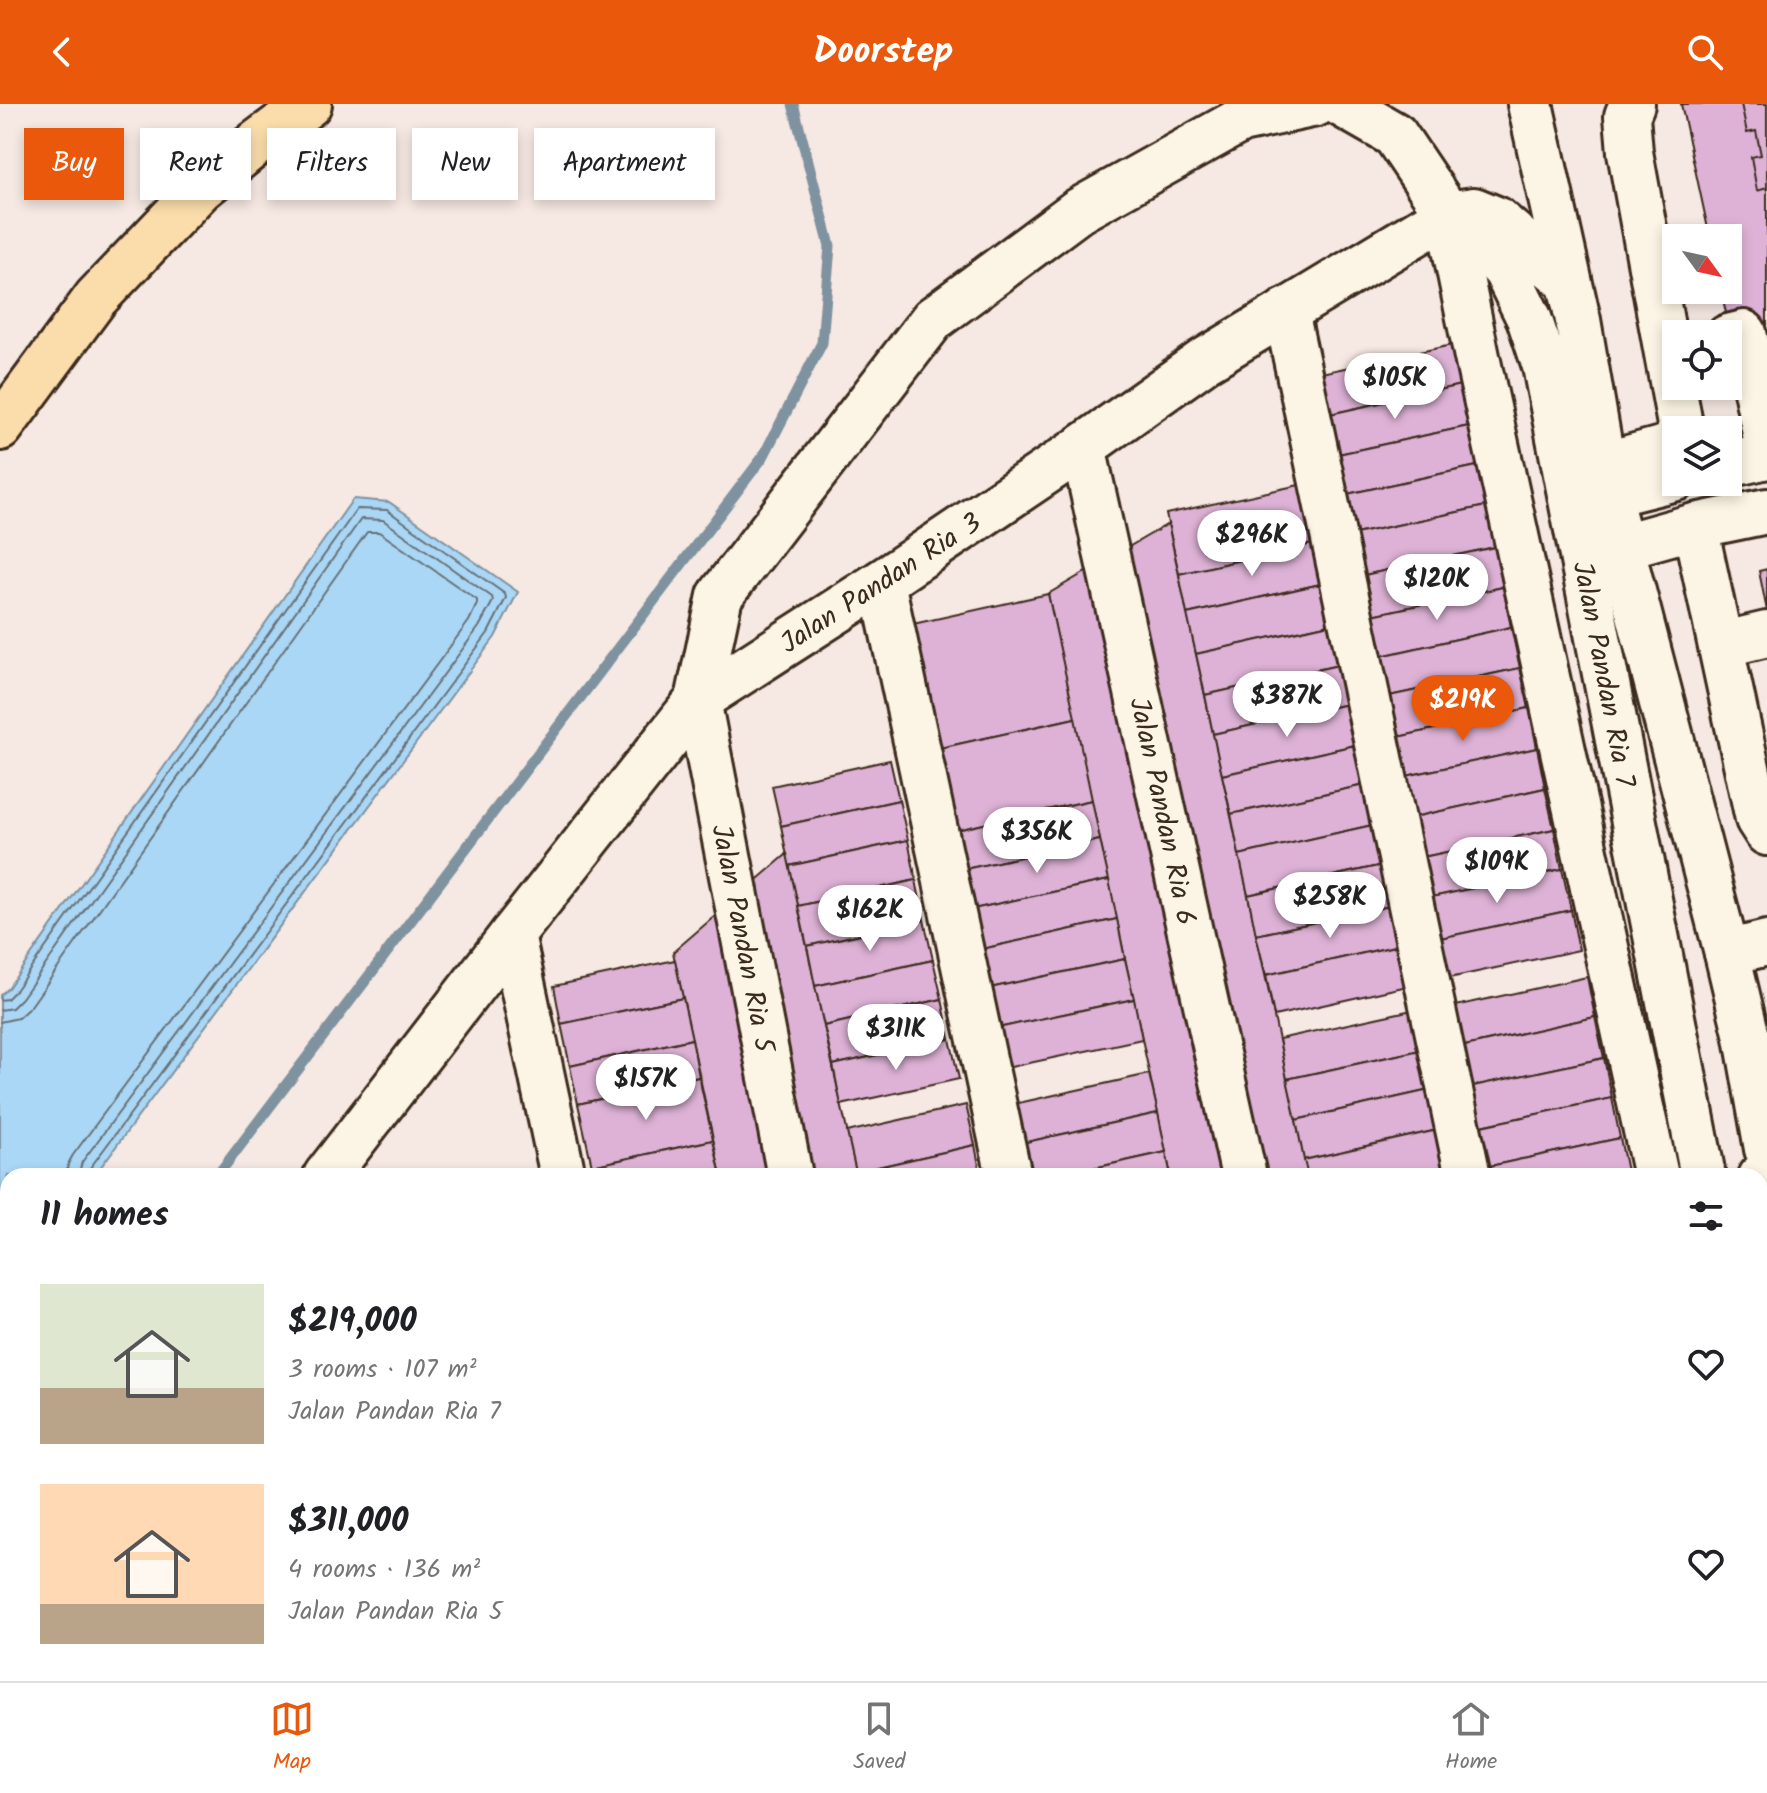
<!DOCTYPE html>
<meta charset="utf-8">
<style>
body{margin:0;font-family:Kalam,sans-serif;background:#f2f2f2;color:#202124;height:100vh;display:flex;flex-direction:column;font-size:30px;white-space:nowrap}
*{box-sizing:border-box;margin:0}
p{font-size:26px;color:#757577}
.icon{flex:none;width:44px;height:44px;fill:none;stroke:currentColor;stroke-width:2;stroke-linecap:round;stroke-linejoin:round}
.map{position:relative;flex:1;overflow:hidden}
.sheet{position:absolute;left:0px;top:1064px;width:1768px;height:514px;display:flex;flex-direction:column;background:#fff;border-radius:24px 24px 0 0;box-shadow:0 4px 12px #0003}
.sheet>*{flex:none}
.guide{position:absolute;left:24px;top:24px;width:800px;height:72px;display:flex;gap:16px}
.needle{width:52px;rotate:123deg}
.controls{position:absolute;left:1662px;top:120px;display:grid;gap:16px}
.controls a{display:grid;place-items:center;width:80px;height:80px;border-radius:0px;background:#fff;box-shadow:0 4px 12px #0003;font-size:40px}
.price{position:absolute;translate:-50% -68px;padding:0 18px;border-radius:28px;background:#fff;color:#222;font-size:26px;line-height:52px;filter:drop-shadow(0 2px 4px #0008)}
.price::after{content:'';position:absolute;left:50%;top:48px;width:24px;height:18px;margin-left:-12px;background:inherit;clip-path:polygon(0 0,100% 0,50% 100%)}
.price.active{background:#ea580c;color:#fff}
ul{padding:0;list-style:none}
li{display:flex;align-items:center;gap:24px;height:200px;padding:0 40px}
li span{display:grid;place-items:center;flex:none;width:224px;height:160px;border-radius:0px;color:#555}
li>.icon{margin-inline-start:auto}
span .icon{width:96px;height:96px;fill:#fffc;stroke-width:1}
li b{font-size:34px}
h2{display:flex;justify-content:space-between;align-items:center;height:96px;padding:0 40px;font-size:34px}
.pill{padding:0 28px;border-radius:0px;background:#fff;box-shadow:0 4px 12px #0003;font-size:28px;line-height:72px}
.pill.active{background:#ea580c;color:#fff}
header{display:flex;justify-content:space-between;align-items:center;height:104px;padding:0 40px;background:#ea580c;color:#fff;font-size:36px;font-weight:700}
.dock{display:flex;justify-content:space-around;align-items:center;height:112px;border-top:2px solid #e0e0e0;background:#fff;font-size:22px;color:#757577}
.dock a{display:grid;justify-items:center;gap:4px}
.dock .active{color:#ea580c}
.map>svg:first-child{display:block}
.built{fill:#efd8de}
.water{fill:#aad7f6;stroke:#7e92a0;stroke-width:2}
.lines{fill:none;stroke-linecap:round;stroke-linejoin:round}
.shore{stroke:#676f74;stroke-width:2}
.stream{stroke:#7e92a0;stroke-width:11}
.building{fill:#deb2d6;stroke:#3b2a1e;stroke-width:2}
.minor-casing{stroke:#3b2a1e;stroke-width:50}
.highway-casing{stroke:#3b2a1e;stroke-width:50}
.minor{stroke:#fcf5e5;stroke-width:44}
.highway{stroke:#fbddab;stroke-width:44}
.labels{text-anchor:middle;stroke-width:7;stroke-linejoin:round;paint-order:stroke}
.street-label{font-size:28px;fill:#3b2a1e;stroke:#fcf5e5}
</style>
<header><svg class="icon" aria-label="back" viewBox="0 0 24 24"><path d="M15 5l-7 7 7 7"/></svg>Doorstep<svg class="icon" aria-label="search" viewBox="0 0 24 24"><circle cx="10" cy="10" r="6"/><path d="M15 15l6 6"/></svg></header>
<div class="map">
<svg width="1767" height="1577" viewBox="0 0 1767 1577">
<rect width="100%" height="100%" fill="#f6e8e2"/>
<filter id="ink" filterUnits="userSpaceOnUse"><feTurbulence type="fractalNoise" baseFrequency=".0125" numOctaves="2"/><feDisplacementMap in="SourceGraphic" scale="16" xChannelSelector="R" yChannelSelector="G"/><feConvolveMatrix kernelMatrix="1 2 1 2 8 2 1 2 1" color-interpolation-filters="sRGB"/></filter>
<g filter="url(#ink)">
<polygon class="built" points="882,1570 1699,1570 1700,1577 853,1577"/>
<polygon class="water" points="353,395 389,398 518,488 495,533 94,1072 8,1072 8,1173 0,1181 0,891 8,884"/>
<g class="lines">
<g class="shore">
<polyline points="0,896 7,895 14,888 357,405 387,406 505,490 506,494 488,529 90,1064 89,1072"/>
<polyline points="0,906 12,904 22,894 361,415 383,416 492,493 493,497 479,523 82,1058 78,1072"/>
<polyline points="0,918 18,914 31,902 367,428 379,428 477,496 477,500 469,517 73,1051 68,1060 66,1072"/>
</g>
<g class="stream">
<polyline points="217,1072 763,353 822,239 830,142 793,0"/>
<polyline points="0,1323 8,1316"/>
</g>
</g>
<g class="building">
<polygon points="1681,0 1767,0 1767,315 1750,319 1721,186 1728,186 1728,134 1710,134"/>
<polygon points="1741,0 1767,0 1767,84 1757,87 1751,53 1761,51 1756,27 1747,29"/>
<polygon points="1452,241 1461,281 1321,312 1312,271"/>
<polygon points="1461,281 1469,322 1329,352 1321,312"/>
<polygon points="1469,322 1477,362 1338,392 1329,352"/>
<polygon points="1477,362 1486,402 1346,432 1338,392"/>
<polygon points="1304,380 1317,439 1179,470 1166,410"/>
<polygon points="1486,402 1495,443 1355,473 1346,432"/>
<polygon points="1168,420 1248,791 1308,1072 1171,1072 1048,490"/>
<polygon points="1317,439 1325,479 1187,510 1179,470"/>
<polygon points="1495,443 1503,483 1363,513 1355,473"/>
<polygon points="1767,465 1767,507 1759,467"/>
<polygon points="1325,479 1334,519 1196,550 1187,510"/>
<polygon points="1503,483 1511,523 1372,554 1363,513"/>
<polygon points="1048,490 1075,614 940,644 913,520"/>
<polygon points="1334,519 1343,560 1205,591 1196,550"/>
<polygon points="1511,523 1520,564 1380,594 1372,554"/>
<polygon points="1343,560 1352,599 1213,630 1205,591"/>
<polygon points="1520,564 1529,604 1389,635 1380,594"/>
<polygon points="1352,599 1360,640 1222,671 1213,630"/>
<polygon points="1529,604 1537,644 1397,674 1389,635"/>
<polygon points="1075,614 1092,696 957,726 940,644"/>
<polygon points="1360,640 1369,680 1231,710 1222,671"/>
<polygon points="1537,644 1545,684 1405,715 1397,674"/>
<polygon points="890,656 899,696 781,722 772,682"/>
<polygon points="1369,680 1377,720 1239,751 1231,710"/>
<polygon points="1545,684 1554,725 1414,755 1405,715"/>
<polygon points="899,696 908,736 789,762 781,722"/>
<polygon points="1092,696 1100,736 965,765 957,726"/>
<polygon points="1377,720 1387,760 1248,791 1239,751"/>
<polygon points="1554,725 1562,765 1423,795 1414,755"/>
<polygon points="908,736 916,776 798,802 789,762"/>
<polygon points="1100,736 1109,776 973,805 965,765"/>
<polygon points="787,750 824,922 857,1072 721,1072 673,848"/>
<polygon points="1387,760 1395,801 1256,831 1248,791"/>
<polygon points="1562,765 1571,806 1431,836 1423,795"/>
<polygon points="916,776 924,816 807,842 798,802"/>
<polygon points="1109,776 1117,815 982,845 973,805"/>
<polygon points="1395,801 1404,840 1266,871 1256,831"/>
<polygon points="1571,806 1579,846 1440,876 1431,836"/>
<polygon points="1117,815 1125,855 990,884 982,845"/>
<polygon points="924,816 933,856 815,882 807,842"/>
<polygon points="1404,840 1412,881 1274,912 1266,871"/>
<polygon points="1125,855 1134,895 998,924 990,884"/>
<polygon points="675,856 683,894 561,920 554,882"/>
<polygon points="933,856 942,895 824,922 815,882"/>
<polygon points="1587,873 1595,913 1456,944 1447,904"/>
<polygon points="683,894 692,935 570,962 561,920"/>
<polygon points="942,895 950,935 833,961 824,922"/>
<polygon points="1134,895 1142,935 1006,964 998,924"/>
<polygon points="1417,905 1425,945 1287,975 1279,935"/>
<polygon points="1595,913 1604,954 1464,984 1456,944"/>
<polygon points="692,935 699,973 578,1000 570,962"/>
<polygon points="950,935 959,975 841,1001 833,961"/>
<polygon points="1425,945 1434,985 1296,1016 1287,975"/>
<polygon points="1604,954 1612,994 1472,1024 1464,984"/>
<polygon points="1149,970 1158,1009 1022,1039 1014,1000"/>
<polygon points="699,973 713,1036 592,1062 578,1000"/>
<polygon points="1434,985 1442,1025 1304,1056 1296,1016"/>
<polygon points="1612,994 1620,1034 1481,1064 1472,1024"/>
<polygon points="966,1001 975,1041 856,1068 847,1028"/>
<polygon points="1158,1009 1166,1048 1058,1072 1029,1072 1022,1039"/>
<polygon points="1442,1025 1451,1065 1420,1072 1308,1072 1304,1056"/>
<polygon points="1620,1034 1628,1072 1482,1072 1481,1064"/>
<polygon points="713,1036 721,1072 594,1072 592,1062"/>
<polygon points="975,1041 981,1072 857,1072 856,1068"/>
<polygon points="1166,1048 1171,1072 1058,1072"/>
<polygon points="0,1417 8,1428 8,1437 0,1443"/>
<polygon points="1206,1570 1672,1570 1673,1577 1177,1577"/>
</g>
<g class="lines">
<defs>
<g id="minor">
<polyline points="1341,0 1395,31 1448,110"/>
<polyline points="1530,0 1578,216 1608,391 1727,849 1747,933 1767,1045"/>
<polyline points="1632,0 1627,12 1630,48 1681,326"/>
<polyline points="1445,127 1483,141 1506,167 1529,214 1545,262 1703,1072"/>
<polyline points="1452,130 1477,253 1656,1072"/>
<polyline points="1286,207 1468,1072"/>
<polyline points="1728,233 1744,229 1767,339"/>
<polyline points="1083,343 1244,1072"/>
<polyline points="1603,361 1676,341"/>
<polyline points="1728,361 1767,352"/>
<polyline points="1608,391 1676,374"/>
<polyline points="1695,422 1758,715 1767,729"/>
<polyline points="1620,443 1695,422 1767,407"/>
<polyline points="882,478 1009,1072"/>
<polyline points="1721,541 1767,530"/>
<polyline points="512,831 563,1072"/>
<polyline points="1727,849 1767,839"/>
<polyline points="326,1072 512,831 698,596 882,478 1083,343 1204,257 1448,110 1474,106 1496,115 1568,177"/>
<polyline points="790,1072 698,596 720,492 933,215 1078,107 1241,16 1316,0"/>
<polyline points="1760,1073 1767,1082"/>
<polyline points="1760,1332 1767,1347"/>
<polyline points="0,1503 8,1492"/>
<polyline points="102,1570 105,1577"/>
<polyline points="655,1570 657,1577"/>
<polyline points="1708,1570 1709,1577"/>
<polyline points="354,1577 385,1570"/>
<polyline points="840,1577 847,1570"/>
</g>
<polyline id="highway" points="0,324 96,194 200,85 258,38 309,0"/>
</defs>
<use href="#minor" class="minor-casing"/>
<use href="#highway" class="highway-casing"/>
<use href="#minor" class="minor"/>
<use href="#highway" class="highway"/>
</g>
</g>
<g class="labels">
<g class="street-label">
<text transform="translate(880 478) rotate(-33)" y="10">Jalan Pandan Ria 3</text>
<text transform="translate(1605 570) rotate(79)" y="10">Jalan Pandan Ria 7</text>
<text transform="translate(1164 707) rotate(78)" y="10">Jalan Pandan Ria 6</text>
<text transform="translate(744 834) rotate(79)" y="10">Jalan Pandan Ria 5</text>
</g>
</g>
</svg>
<div class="controls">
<a><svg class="needle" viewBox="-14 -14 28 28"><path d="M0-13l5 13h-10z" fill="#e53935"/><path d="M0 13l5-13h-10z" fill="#757577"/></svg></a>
<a><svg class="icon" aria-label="locate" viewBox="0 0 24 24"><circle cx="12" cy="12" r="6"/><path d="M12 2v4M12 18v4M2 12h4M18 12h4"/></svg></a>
<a><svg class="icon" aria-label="layers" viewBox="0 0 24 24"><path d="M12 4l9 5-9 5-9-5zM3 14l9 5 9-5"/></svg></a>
</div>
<b class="price" style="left:1395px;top:317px">$105K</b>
<b class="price" style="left:1252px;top:474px">$296K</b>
<b class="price" style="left:1437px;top:518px">$120K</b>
<b class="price" style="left:1287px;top:635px">$387K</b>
<b class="price active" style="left:1463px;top:639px">$219K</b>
<b class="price" style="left:1037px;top:771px">$356K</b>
<b class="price" style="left:1497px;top:801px">$109K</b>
<b class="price" style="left:1330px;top:836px">$258K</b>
<b class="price" style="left:870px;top:849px">$162K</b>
<b class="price" style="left:896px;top:968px">$311K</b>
<b class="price" style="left:646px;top:1018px">$157K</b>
<div class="guide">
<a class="pill active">Buy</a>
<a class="pill">Rent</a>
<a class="pill">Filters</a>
<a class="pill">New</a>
<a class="pill">Apartment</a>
</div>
<section class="sheet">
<h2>11 homes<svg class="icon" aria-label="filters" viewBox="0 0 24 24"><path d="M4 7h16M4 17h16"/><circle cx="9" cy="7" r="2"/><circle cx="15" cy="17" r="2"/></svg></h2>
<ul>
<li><span style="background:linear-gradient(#dfe7d0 65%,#b9a48a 0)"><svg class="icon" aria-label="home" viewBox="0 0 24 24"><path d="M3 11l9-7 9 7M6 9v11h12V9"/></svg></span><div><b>$219,000</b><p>3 rooms · 107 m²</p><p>Jalan Pandan Ria 7</p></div><svg class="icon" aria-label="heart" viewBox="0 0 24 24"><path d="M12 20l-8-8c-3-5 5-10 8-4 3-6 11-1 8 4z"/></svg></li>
<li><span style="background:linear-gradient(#ffd9b3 75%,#b9a48a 0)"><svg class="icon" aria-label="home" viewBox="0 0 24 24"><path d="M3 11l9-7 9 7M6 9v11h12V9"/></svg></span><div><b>$311,000</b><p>4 rooms · 136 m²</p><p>Jalan Pandan Ria 5</p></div><svg class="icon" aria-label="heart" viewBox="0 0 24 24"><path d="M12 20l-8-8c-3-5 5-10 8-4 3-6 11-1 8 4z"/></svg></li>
</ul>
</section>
</div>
<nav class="dock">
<a class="active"><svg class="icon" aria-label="map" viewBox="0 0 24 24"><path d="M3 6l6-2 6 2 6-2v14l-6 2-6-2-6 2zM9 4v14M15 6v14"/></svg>Map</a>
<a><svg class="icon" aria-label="saved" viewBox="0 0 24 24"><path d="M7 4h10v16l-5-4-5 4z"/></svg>Saved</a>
<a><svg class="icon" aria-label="home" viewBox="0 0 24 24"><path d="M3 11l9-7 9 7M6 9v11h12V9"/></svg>Home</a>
</nav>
